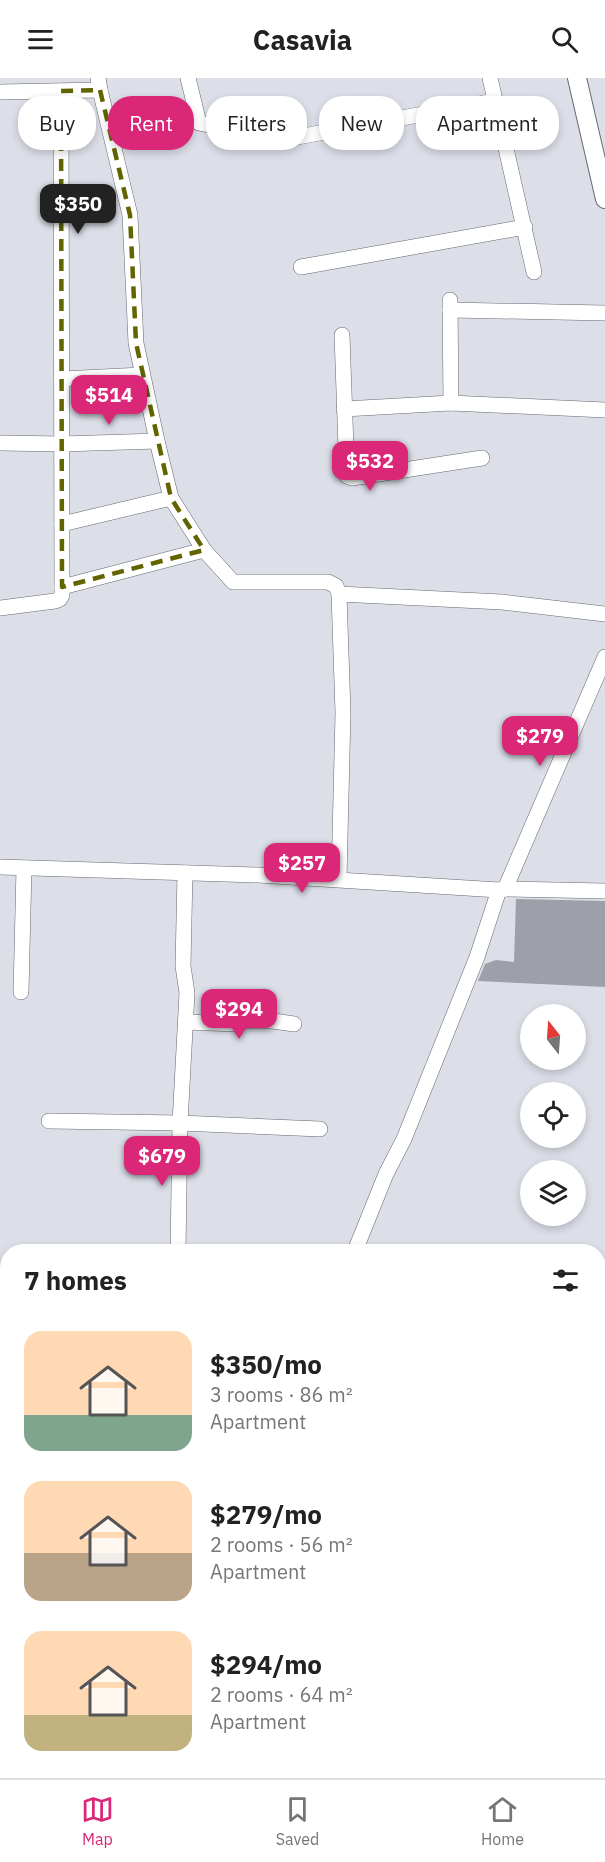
<!DOCTYPE html>
<meta charset="utf-8">
<style>
body{margin:0;font-family:"IBM Plex Sans",sans-serif;background:#f6f6f6;color:#222;height:100vh;display:flex;flex-direction:column;font-size:22px;white-space:nowrap}
*{box-sizing:border-box;margin:0}
p{font-size:20px;color:#767676}
.icon{flex:none;width:33px;height:33px;fill:none;stroke:currentColor;stroke-width:2;stroke-linecap:round;stroke-linejoin:round}
.map{position:relative;flex:1;overflow:hidden}
.drawer{position:absolute;left:0px;top:1166px;width:606px;height:536px;display:flex;flex-direction:column;background:#fff;border-radius:24px 24px 0 0;box-shadow:0 3px 9px #0003}
.drawer>*{flex:none}
.hud{position:absolute;left:18px;top:18px;width:570px;height:54px;display:flex;gap:12px}
.needle{width:39px;rotate:343deg}
.fabs{position:absolute;left:520px;top:926px;display:grid;gap:12px}
.fabs a{display:grid;place-items:center;width:66px;height:66px;border-radius:50%;background:#fff;box-shadow:0 3px 9px #0003;font-size:30px}
.price{position:absolute;translate:-50% -51px;padding:0 14px;border-radius:12px;background:#db2777;color:#fff;font-size:20px;line-height:39px;filter:drop-shadow(0 2px 3px #0008)}
.price::after{content:'';position:absolute;left:50%;top:36px;width:18px;height:14px;margin-left:-9px;background:inherit;clip-path:polygon(0 0,100% 0,50% 100%)}
.price.selected{background:#222;color:#fff}
ul{padding:0;list-style:none}
li{display:flex;align-items:center;gap:18px;height:150px;padding:0 24px}
li span{display:grid;place-items:center;flex:none;width:168px;height:120px;border-radius:18px;color:#555}
li>.icon{margin-inline-start:auto}
span .icon{width:72px;height:72px;fill:#fffc;stroke-width:1}
li b{font-size:26px}
h2{display:flex;justify-content:space-between;align-items:center;height:72px;padding:0 24px;font-size:26px}
.tag{padding:0 21px;border-radius:24px;background:#fff;box-shadow:0 3px 9px #0003;font-size:21px;line-height:54px}
.tag.selected{background:#db2777;color:#fff}
header{display:flex;justify-content:space-between;align-items:center;height:78px;padding:0 24px;background:#fff;font-size:27px;font-weight:700}
.tabs{display:flex;justify-content:space-around;align-items:center;height:84px;border-top:2px solid #e0e0e0;background:#fff;font-size:16px;color:#767676}
.tabs a{display:grid;justify-items:center;gap:3px}
.tabs .selected{color:#db2777}
.map>svg:first-child{display:block}
.building{fill:#9d9fa9}
.lines{fill:none;stroke-linecap:round;stroke-linejoin:round}
.minor-casing{stroke:#666870;stroke-width:16}
.tertiary-casing{stroke:#666870;stroke-width:20}
.minor{stroke:#fff;stroke-width:15}
.tertiary{stroke:#fff;stroke-width:18}
.marked{fill:none;stroke:#626400;stroke-width:4.5;stroke-dasharray:12 8;stroke-linejoin:round}
</style>
<header><svg class="icon" aria-label="menu" viewBox="0 0 24 24"><path d="M4 6h16M4 12h16M4 18h16"/></svg>Casavia<svg class="icon" aria-label="search" viewBox="0 0 24 24"><circle cx="10" cy="10" r="6"/><path d="M15 15l6 6"/></svg></header>
<div class="map">
<svg width="605" height="1700" viewBox="0 0 605 1700">
<rect width="100%" height="100%" fill="#dcdfe8"/>
<polygon class="building" points="516,821 605,823 605,909 478,903 485,886 496,882 514,884"/>
<g class="lines">
<defs>
<g id="minor">
<polyline points="98,0 100,12 130,137 136,265 157,363 171,420 204,472 233,504 328,504 336,508 339,516 343,635 339,801"/>
<polyline points="188,0 199,45 281,62 495,23"/>
<polyline points="490,0 534,194"/>
<polyline points="0,14 100,12"/>
<polyline points="301,189 525,149"/>
<polyline points="450,222 451,325"/>
<polyline points="450,232 605,235"/>
<polyline points="342,257 347,398 352,400 482,380"/>
<polyline points="62,301 142,297"/>
<polyline points="344,331 451,325 605,332"/>
<polyline points="0,365 62,366 157,363"/>
<polyline points="62,446 171,420"/>
<polyline points="62,509 204,472"/>
<polyline points="339,516 502,524 605,536"/>
<polyline points="0,530 55,523 60,521 62,517 61,13"/>
<polyline points="0,789 258,797 499,812 505,811 605,813"/>
<polyline points="185,795 183,888 187,915 180,1045 320,1051"/>
<polyline points="505,811 605,579"/>
<polyline points="21,914 24,790"/>
<polyline points="186,944 236,946 245,943 273,943 294,946"/>
<polyline points="49,1043 180,1045 178,1173"/>
<polyline points="355,1173 386,1096 404,1061 477,879 499,812"/>
<polyline points="598,1465 605,1465"/>
<polyline points="598,1551 605,1548"/>
<polyline points="598,1614 605,1609"/>
<polyline points="0,1622 8,1622"/>
<polyline points="598,1670 605,1654"/>
<polyline points="0,1680 8,1680"/>
<polyline points="422,1694 422,1700"/>
<polyline points="510,1694 511,1700"/>
<polyline points="564,1694 565,1700"/>
<polyline points="595,1694 596,1700"/>
<polyline points="139,1700 142,1694"/>
<polyline points="238,1700 238,1694"/>
<polyline points="306,1700 306,1694"/>
<polyline points="375,1700 375,1694"/>
</g>
<polyline id="tertiary" points="577,0 605,121"/>
</defs>
<use href="#minor" class="minor-casing"/>
<use href="#tertiary" class="tertiary-casing"/>
<use href="#minor" class="minor"/>
<use href="#tertiary" class="tertiary"/>
</g>
<path class="marked" d="M100,12L130,137L136,265L171,420L204,472L62,509L61,13Z"/>
</svg>
<div class="fabs">
<a><svg class="needle" viewBox="-14 -14 28 28"><path d="M0-13l5 13h-10z" fill="#e53935"/><path d="M0 13l5-13h-10z" fill="#767676"/></svg></a>
<a><svg class="icon" aria-label="locate" viewBox="0 0 24 24"><circle cx="12" cy="12" r="6"/><path d="M12 2v4M12 18v4M2 12h4M18 12h4"/></svg></a>
<a><svg class="icon" aria-label="layers" viewBox="0 0 24 24"><path d="M12 4l9 5-9 5-9-5zM3 14l9 5 9-5"/></svg></a>
</div>
<b class="price selected" style="left:78px;top:157px">$350</b>
<b class="price" style="left:109px;top:348px">$514</b>
<b class="price" style="left:370px;top:414px">$532</b>
<b class="price" style="left:540px;top:689px">$279</b>
<b class="price" style="left:302px;top:816px">$257</b>
<b class="price" style="left:239px;top:962px">$294</b>
<b class="price" style="left:162px;top:1109px">$679</b>
<div class="hud">
<a class="tag">Buy</a>
<a class="tag selected">Rent</a>
<a class="tag">Filters</a>
<a class="tag">New</a>
<a class="tag">Apartment</a>
</div>
<section class="drawer">
<h2>7 homes<svg class="icon" aria-label="filters" viewBox="0 0 24 24"><path d="M4 7h16M4 17h16"/><circle cx="9" cy="7" r="2"/><circle cx="15" cy="17" r="2"/></svg></h2>
<ul>
<li><span style="background:linear-gradient(#ffd9b3 70%,#7fa58c 0)"><svg class="icon" aria-label="home" viewBox="0 0 24 24"><path d="M3 11l9-7 9 7M6 9v11h12V9"/></svg></span><div><b>$350/mo</b><p>3 rooms · 86 m²</p><p>Apartment</p></div></li>
<li><span style="background:linear-gradient(#ffd9b3 60%,#b9a48a 0)"><svg class="icon" aria-label="home" viewBox="0 0 24 24"><path d="M3 11l9-7 9 7M6 9v11h12V9"/></svg></span><div><b>$279/mo</b><p>2 rooms · 56 m²</p><p>Apartment</p></div></li>
<li><span style="background:linear-gradient(#ffd9b3 70%,#c2b280 0)"><svg class="icon" aria-label="home" viewBox="0 0 24 24"><path d="M3 11l9-7 9 7M6 9v11h12V9"/></svg></span><div><b>$294/mo</b><p>2 rooms · 64 m²</p><p>Apartment</p></div></li>
</ul>
</section>
</div>
<nav class="tabs">
<a class="selected"><svg class="icon" aria-label="map" viewBox="0 0 24 24"><path d="M3 6l6-2 6 2 6-2v14l-6 2-6-2-6 2zM9 4v14M15 6v14"/></svg>Map</a>
<a><svg class="icon" aria-label="saved" viewBox="0 0 24 24"><path d="M7 4h10v16l-5-4-5 4z"/></svg>Saved</a>
<a><svg class="icon" aria-label="home" viewBox="0 0 24 24"><path d="M3 11l9-7 9 7M6 9v11h12V9"/></svg>Home</a>
</nav>
